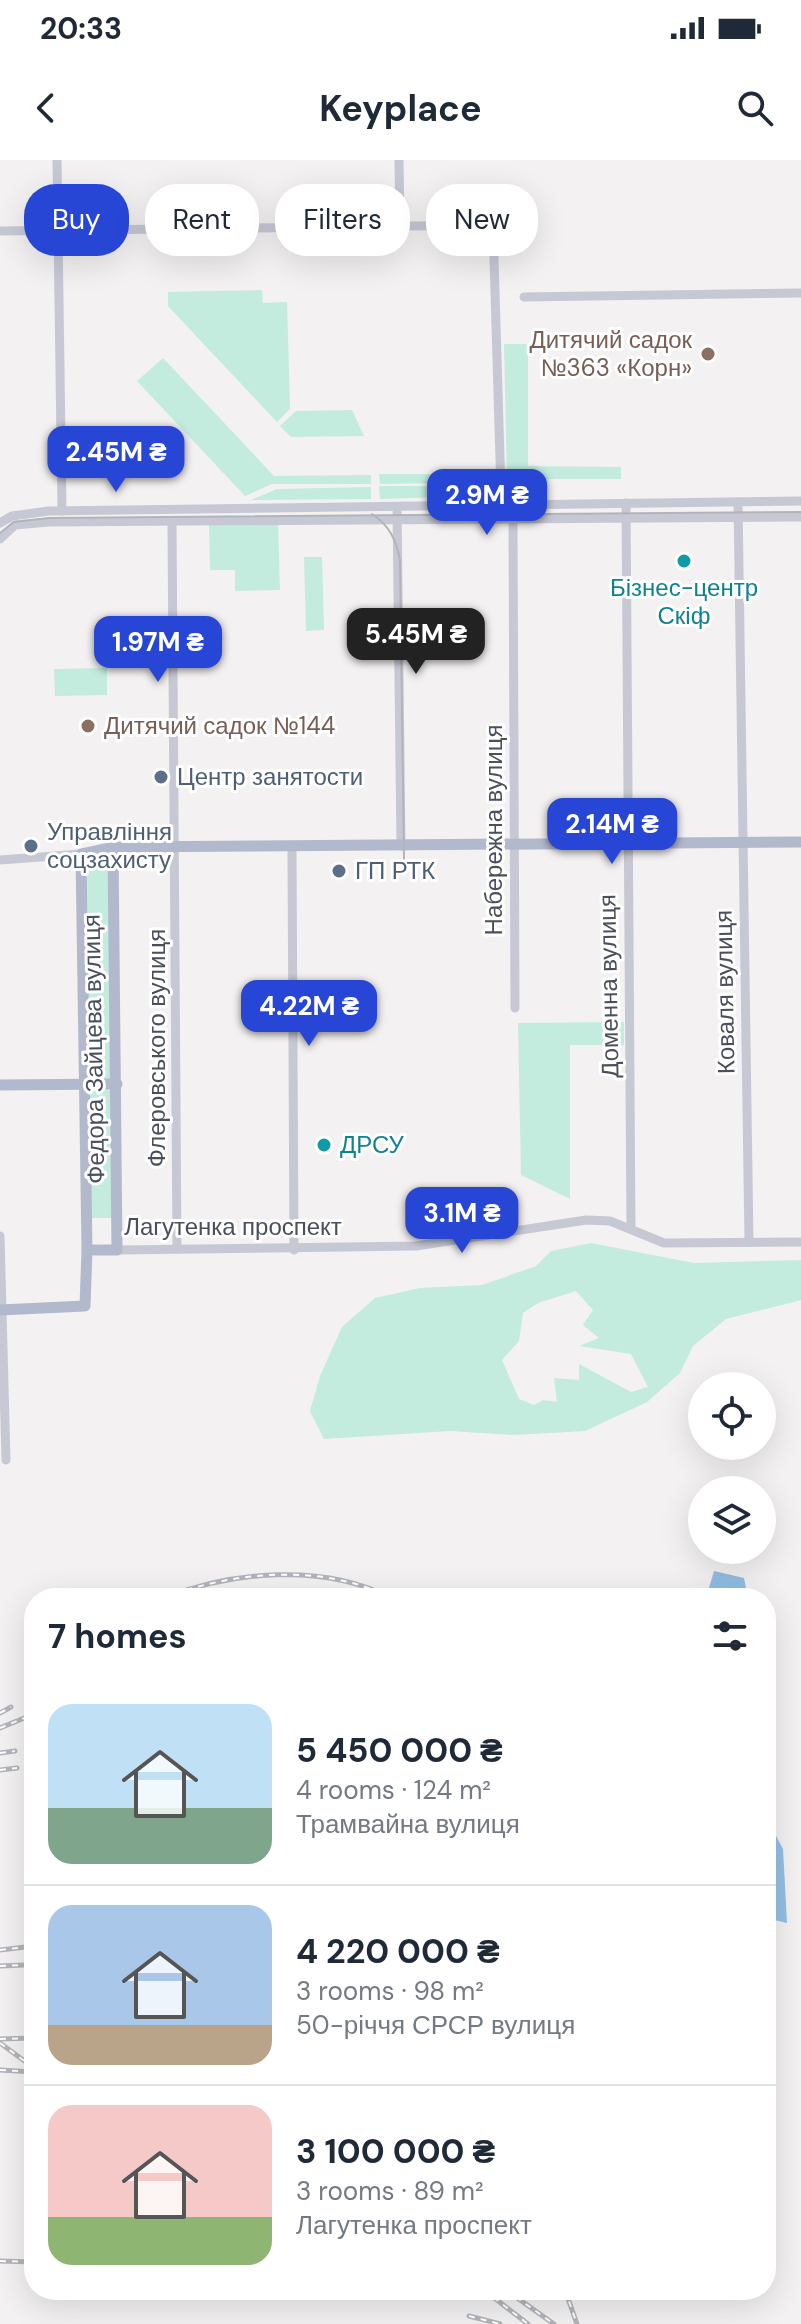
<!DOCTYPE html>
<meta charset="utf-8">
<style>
body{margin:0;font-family:"DM Sans",sans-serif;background:#f6f6f7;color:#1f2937;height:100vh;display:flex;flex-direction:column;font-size:30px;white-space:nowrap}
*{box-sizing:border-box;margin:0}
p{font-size:26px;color:#747a83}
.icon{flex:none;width:44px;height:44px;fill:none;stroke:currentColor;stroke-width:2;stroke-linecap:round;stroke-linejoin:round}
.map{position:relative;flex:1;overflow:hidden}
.side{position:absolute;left:24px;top:1428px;width:752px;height:712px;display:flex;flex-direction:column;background:#fff;border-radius:32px;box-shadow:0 8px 32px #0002}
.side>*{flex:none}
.guide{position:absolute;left:24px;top:24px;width:754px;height:72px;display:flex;gap:16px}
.buttons{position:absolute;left:688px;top:1212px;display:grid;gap:16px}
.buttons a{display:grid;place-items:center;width:88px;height:88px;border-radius:50%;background:#fff;box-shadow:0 8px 32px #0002;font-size:40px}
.price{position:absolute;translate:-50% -68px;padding:0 18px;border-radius:16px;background:#2846d5;color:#fff;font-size:26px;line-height:52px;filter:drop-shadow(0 2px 4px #0008)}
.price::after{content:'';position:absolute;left:50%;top:48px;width:24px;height:18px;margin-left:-12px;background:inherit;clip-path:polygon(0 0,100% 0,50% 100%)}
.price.current{background:#222;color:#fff}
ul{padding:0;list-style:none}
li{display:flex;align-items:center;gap:24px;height:200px;padding:0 24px}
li+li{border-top:2px solid #e0e1e3}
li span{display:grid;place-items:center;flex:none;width:224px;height:160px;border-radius:24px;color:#555}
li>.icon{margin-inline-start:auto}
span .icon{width:96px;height:96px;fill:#fffc;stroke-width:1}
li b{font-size:34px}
h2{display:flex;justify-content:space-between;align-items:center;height:96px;padding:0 24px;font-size:34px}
.pill{padding:0 28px;border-radius:32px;background:#fff;box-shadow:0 8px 32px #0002;font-size:28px;line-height:72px}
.pill.current{background:#2846d5;color:#fff}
.status{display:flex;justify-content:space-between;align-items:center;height:56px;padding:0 40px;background:#fff;direction:ltr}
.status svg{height:22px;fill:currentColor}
header{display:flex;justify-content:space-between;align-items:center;height:104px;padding:0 24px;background:#fff;font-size:36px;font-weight:700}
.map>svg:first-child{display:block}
.green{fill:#c3ecde;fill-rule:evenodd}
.water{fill:#94bfe5}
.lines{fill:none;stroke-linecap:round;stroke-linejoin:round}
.minor{stroke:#c6c9d4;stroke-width:9}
.major{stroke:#b3b9cd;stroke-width:11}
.tram{stroke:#b3b4ba;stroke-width:2}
.rail-casing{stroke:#b3b4ba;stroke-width:5}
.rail{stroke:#fff;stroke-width:2;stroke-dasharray:6;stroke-linecap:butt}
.education-dot{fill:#8d6e63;stroke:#fff;stroke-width:3}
.culture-dot{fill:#0f9aa8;stroke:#fff;stroke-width:3}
.service-dot{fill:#5c6f8a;stroke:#fff;stroke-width:3}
.labels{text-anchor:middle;stroke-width:6;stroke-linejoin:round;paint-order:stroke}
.education-label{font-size:24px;fill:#785e54;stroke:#fff;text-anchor:end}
.culture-label{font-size:24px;fill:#0d838f;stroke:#fff}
.service-label{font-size:24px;fill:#4e5e75;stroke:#fff;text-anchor:start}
.street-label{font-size:24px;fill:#4a4f5d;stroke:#fff}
</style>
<div class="status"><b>20:33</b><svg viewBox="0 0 49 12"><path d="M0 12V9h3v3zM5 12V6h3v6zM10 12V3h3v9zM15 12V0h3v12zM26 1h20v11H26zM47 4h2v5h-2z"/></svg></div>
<header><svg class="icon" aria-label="back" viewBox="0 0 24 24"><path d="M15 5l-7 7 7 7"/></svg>Keyplace<svg class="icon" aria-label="search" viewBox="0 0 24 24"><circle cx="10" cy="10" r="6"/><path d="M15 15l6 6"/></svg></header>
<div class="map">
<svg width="801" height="2164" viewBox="0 0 801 2164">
<rect width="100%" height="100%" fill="#f3f1f1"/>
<g class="green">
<polygon points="262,130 263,143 287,142 290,249 277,262 168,146 168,132"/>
<polygon points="504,184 528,184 528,306 621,307 621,319 507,319"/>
<polygon points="163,198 274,316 371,315 371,324 272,324 245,336 137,221"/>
<polygon points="352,250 364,276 291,277 280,266 296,251"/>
<polygon points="379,314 454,314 447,323 380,324"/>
<polygon points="379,326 446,326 441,337 380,339"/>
<polygon points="371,327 371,339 251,340 277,329"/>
<polygon points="278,362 280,430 235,431 235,410 210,410 209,363"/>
<polygon points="304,397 322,397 324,470 306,471"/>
<polygon points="107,508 107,535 55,536 54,509"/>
<polygon points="110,703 113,919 89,919 87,704"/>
<polygon points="624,862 624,885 570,885 570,1039 521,1015 518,863"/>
<polygon points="111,930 113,1058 91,1058 89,931"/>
<path d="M591,1083L694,1103L801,1100V1140L726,1159L693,1186L680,1213L647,1242L585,1271L514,1275L450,1271L324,1279L310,1251L320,1216L342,1167L375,1138L420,1128L482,1125L536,1106L551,1091ZM576,1131L593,1150L583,1165L599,1178L579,1186L631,1194L648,1227L631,1232L579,1204V1220L554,1218L557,1242L543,1240L534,1245L519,1239L502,1200L519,1181L523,1153L538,1143Z"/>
</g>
<g class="water">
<polygon points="714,1411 744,1418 748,1438 706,1438"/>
<polygon points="766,1657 783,1689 787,1763 766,1758"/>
</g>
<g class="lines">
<g class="minor">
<polyline points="57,0 62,351"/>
<polyline points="399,0 400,66"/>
<polyline points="0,71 493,65 501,332 506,356 513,361 515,848"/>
<polyline points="524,137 801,133"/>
<polyline points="738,342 749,1082"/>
<polyline points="626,343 631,1069"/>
<polyline points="397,347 401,686"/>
<polyline points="172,361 177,1089"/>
<polyline points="0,363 12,356 49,351 801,341"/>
<polyline points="0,379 15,365 49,362 801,357"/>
<polyline points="292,688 294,1090"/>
<polyline points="0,700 81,694"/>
<polyline points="0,1076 6,1300"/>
<polyline points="117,1090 416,1086 586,1060 610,1061 664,1083 801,1082"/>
</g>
<g class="major">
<polyline points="0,925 117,924"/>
<polyline points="87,1090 81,694 113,687 801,682"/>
<polyline points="0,1150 85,1146 87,1090 117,1090 113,687"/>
</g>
<g class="tram">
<path d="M372,354C390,366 396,380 400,400L404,700"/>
<polyline points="0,373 14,362 49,358 801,352"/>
</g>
<defs>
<g id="rail">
<path d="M164,1438C232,1411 325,1403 391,1438"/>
<polyline points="0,1553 11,1547"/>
<polyline points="0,1568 34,1554"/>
<polyline points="0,1593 15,1591"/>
<polyline points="0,1610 17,1608"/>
<polyline points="0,1790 34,1786"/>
<polyline points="0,1806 25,1805"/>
<polyline points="0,1879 34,1878"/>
<polyline points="0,1883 34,1908"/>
<polyline points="0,1910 34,1912"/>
<polyline points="0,2101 34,2102"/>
<polyline points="484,2130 528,2164"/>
<polyline points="506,2130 554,2164"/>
<polyline points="565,2130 577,2164"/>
<polyline points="469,2156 500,2164"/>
</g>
</defs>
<use href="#rail" class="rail-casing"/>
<use href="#rail" class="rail"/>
</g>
<g class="education-dot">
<circle cx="708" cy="194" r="8"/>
<circle cx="88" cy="566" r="8"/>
</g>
<g class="culture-dot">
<circle cx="684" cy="401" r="8"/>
<circle cx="324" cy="985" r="8"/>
</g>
<g class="service-dot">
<circle cx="161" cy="617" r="8"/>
<circle cx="31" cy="686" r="8"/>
<circle cx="339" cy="711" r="8"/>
</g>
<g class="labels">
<g class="education-label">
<text x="692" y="188">Дитячий садок<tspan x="692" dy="28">№363 «Корн»</tspan></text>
<text x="104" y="574" text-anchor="start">Дитячий садок №144</text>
</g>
<g class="culture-label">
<text x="684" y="436">Бізнес-центр<tspan x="684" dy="28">Скіф</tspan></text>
<text x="340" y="993" text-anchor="start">ДРСУ</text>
</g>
<g class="service-label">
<text x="177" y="625">Центр занятости</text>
<text x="47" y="680">Управління<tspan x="47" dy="28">соцзахисту</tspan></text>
<text x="355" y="719">ГП РТК</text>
</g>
<g class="street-label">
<text transform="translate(494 670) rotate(-90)" y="8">Набережна вулиця</text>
<text transform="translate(609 826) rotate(-91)" y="8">Доменна вулиця</text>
<text transform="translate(725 832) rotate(-91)" y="8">Коваля вулиця</text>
<text transform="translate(157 888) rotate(-90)" y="8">Флеровського вулиця</text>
<text transform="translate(94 889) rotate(-91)" y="8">Федора Зайцева вулиця</text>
<text x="233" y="1075">Лагутенка проспект</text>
</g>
</g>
</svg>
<div class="buttons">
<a><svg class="icon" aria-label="locate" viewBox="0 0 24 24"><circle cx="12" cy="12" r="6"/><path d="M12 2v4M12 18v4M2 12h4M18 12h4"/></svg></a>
<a><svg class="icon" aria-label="layers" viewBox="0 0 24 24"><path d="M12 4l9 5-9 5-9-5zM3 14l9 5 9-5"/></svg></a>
</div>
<b class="price" style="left:116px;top:334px">2.45M ₴</b>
<b class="price" style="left:487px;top:377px">2.9M ₴</b>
<b class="price current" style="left:416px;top:516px">5.45M ₴</b>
<b class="price" style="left:158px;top:524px">1.97M ₴</b>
<b class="price" style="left:612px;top:706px">2.14M ₴</b>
<b class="price" style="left:309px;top:888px">4.22M ₴</b>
<b class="price" style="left:462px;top:1095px">3.1M ₴</b>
<div class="guide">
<a class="pill current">Buy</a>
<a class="pill">Rent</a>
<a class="pill">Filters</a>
<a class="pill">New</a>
</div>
<section class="side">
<h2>7 homes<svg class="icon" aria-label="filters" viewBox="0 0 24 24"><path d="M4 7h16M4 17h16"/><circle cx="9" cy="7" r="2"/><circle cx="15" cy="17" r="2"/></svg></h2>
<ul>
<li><span style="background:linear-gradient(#bfe0f5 65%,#7fa58c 0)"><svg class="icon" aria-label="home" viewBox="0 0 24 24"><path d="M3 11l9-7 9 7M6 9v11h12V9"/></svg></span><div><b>5 450 000 ₴</b><p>4 rooms · 124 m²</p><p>Трамвайна вулиця</p></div></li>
<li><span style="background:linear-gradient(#a9c7e8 75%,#b9a48a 0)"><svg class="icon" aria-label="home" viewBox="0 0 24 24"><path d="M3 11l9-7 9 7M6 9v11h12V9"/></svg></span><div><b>4 220 000 ₴</b><p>3 rooms · 98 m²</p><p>50-річчя СРСР вулиця</p></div></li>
<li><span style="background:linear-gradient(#f6c9c9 70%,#8fb573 0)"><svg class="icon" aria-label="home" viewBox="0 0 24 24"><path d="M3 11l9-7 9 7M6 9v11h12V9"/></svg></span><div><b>3 100 000 ₴</b><p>3 rooms · 89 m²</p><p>Лагутенка проспект</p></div></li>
</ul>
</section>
</div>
